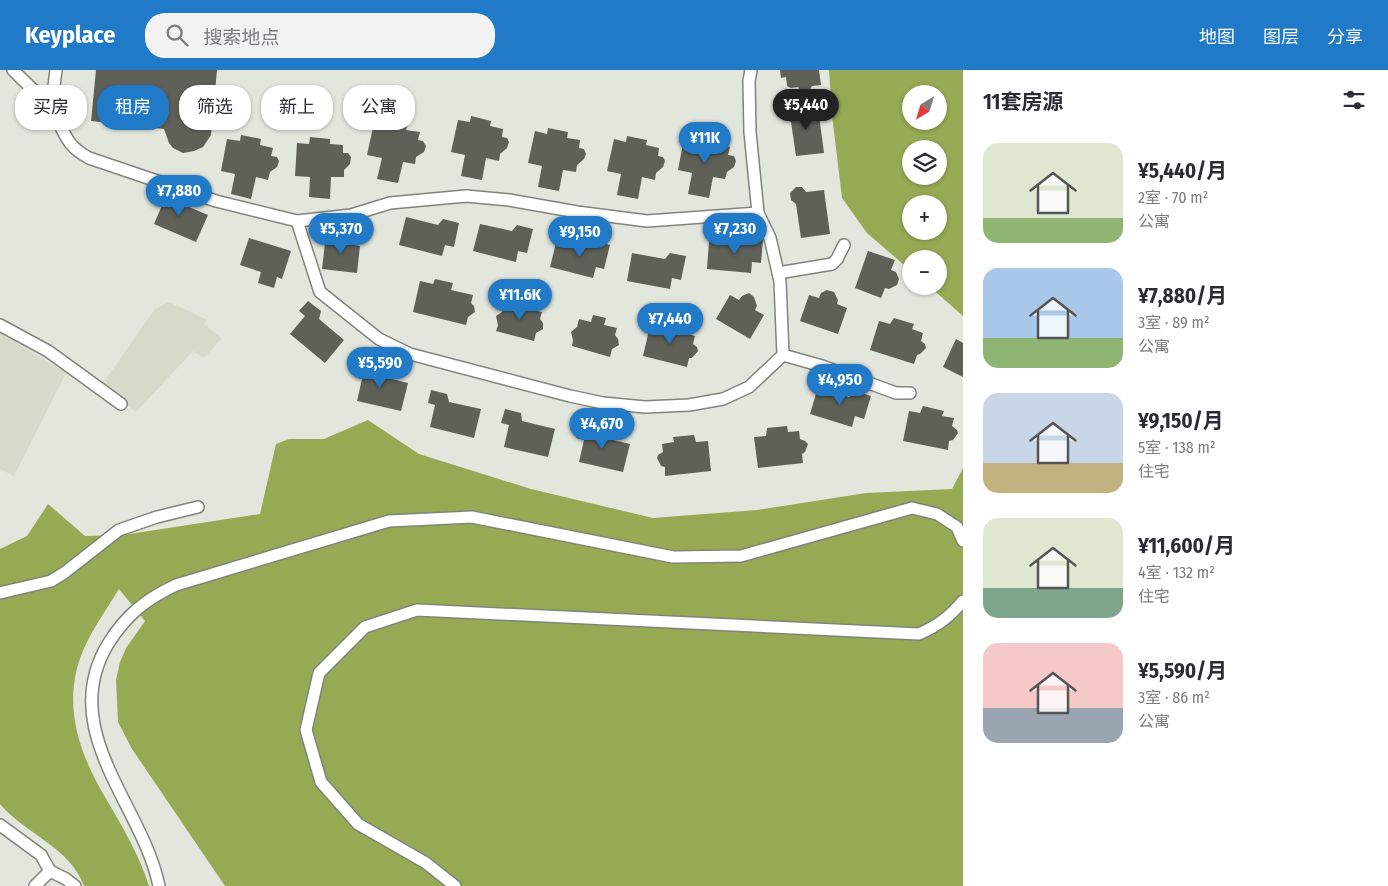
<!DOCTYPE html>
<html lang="zh">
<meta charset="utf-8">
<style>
body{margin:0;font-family:"Fira Sans Condensed","Noto Sans SC",sans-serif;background:#f2f2f3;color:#2b2b33;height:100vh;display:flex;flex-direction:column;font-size:19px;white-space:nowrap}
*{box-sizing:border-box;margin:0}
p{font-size:16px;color:#7c7c81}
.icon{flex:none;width:28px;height:28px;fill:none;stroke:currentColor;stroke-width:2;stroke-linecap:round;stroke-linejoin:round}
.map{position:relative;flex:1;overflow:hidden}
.panel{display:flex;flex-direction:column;background:#fff;width:425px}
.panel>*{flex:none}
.top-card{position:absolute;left:15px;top:15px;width:475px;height:45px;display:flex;gap:10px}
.needle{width:32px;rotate:218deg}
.tools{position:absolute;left:902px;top:15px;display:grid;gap:10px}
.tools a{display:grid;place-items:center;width:45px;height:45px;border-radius:50%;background:#fff;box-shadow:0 1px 4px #0004;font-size:25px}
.price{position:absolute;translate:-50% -42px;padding:0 11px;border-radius:18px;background:#217ac8;color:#fff;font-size:16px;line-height:32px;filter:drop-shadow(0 1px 2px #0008)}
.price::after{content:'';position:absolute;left:50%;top:30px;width:15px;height:11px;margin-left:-8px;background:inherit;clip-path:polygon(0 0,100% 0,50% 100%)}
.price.on{background:#222;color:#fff}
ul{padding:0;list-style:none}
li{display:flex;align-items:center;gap:15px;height:125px;padding:0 20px}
li span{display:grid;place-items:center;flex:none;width:140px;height:100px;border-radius:15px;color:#555}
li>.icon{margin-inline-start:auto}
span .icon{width:60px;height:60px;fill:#fffc;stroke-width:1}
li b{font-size:21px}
h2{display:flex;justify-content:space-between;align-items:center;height:60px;padding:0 20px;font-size:21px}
.tag{padding:0 18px;border-radius:20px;background:#fff;box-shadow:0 1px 4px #0004;font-size:18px;line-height:45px}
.tag.on{background:#217ac8;color:#fff}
header{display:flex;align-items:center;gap:30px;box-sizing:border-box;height:70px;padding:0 25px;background:#217ac8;color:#fff}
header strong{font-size:24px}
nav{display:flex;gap:28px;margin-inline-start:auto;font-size:18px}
.search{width:350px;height:45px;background:#f2f2f3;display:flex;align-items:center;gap:12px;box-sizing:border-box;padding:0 18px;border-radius:20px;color:#7c7c81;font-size:19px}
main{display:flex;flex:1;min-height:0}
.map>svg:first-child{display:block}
.built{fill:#d6daca}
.forest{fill:#96aa54;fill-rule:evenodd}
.building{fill:#5f6159}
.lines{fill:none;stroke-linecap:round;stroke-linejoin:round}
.minor-casing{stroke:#81847b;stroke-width:14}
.minor{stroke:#fff;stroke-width:11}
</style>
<header>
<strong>Keyplace</strong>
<div class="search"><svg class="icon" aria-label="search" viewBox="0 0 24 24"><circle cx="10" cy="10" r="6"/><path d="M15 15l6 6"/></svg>搜索地点</div>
<nav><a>地图</a><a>图层</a><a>分享</a></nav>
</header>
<main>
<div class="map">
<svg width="963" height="816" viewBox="0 0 963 816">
<rect width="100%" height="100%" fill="#e3e6dc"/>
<g class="built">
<polygon points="169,232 207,250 204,254 222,268 204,288 193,281 136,342 101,316 155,239"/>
<polygon points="0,263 66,303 14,406 0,399"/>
</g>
<g class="forest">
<path d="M829,0H963V246L929,216H939V189H911V201L867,163L842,128L832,45ZM911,24H939V51H911ZM911,79H939V106H911ZM911,134H939V161H911Z"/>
<path d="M368,350L419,384L531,419L653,448L757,440L866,423L952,419L963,398V816H225L132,679L118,652L116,610L120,592L126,578L145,551L119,519C108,537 96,554 87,572C60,626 76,678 105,727C122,756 139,784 149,816H84C70,777 25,764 0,734V479L27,466L48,434L85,466L123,465L260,444L276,374L289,369H324Z"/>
</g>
<g class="building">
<polygon points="96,0 217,0 211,65 203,77 194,81 183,83 173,78 169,73 164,59 91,51"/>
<polygon points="780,0 819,0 821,15 812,16 809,21 805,23 800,21 798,17 791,18 787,16 786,7 781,8"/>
<polygon points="791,35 796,35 800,41 818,38 824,83 796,86 791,52 785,48 785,42"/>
<polygon points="471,46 491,51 490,56 503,59 502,67 507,68 509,72 507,78 500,84 499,91 486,88 482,110 461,106 465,85 451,82 458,50 470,52"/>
<polygon points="388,50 408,54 406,60 420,62 418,70 423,71 426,76 424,82 416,87 415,94 403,92 398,113 377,109 382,88 367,85 374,53 386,56"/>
<polygon points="548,58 568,62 567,68 580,70 579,78 584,79 586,84 584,89 577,95 576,102 563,100 559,121 538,117 542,96 528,93 535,61 547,64"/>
<polygon points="241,65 261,69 260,75 273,78 271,86 277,87 279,91 277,97 270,102 268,110 256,107 251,129 231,124 235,104 221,101 227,69 240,71"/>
<polygon points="698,65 718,69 717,75 730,77 728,85 734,86 736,91 734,97 727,102 725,109 713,107 709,128 688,124 692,103 678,100 684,68 697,71"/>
<polygon points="627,66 647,70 646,75 659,78 658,86 663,87 665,91 663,97 656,103 655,110 642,107 638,129 617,125 621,104 607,101 614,69 626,72"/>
<polygon points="310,67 330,69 330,74 343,75 343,83 348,83 351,87 350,94 344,100 344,107 331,107 330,129 309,127 310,107 295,106 297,73 309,74"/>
<polygon points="796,117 802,117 806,122 824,120 830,164 801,168 796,134 791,130 790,123"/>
<polygon points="160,120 177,126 177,132 208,145 196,172 154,154 163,133 156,130"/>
<polygon points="406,147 438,155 443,149 459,153 454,177 445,175 442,186 399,175"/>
<polygon points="480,154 512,161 517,155 533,159 527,183 518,181 516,192 473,181"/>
<polygon points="338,163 346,164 350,170 350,174 360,176 357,203 322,199 325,173 333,174 334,168"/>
<polygon points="746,167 762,168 763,170 761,193 752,192 751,203 707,199 709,171 742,174"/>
<polygon points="249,168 291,181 282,209 277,207 274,218 258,213 261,202 240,195"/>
<polygon points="557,169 589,177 594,171 610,175 604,199 596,197 593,208 550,197"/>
<polygon points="868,181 895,190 891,200 896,202 899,209 897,215 889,219 885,218 881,228 855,218"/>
<polygon points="632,183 665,189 670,183 686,186 681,210 672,208 670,219 627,211"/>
<polygon points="435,209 453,213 451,220 473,225 471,233 474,236 475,242 468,247 466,255 413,242 420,211 433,214"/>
<polygon points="827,220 834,222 838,230 837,234 847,238 838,264 800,251 809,225 819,228 821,223"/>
<polygon points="749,223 754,227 757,236 755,240 764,245 750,269 716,249 730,225 739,230 742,226"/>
<polygon points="517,229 531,233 529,239 542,242 540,249 543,253 543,259 536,263 534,271 496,261 498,255 496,246 502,242 503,233 516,236"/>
<polygon points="308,231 321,241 319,249 344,270 325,293 290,264 305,246 299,241"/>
<polygon points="593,245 606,248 604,255 617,258 615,265 618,269 619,275 612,279 610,287 572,276 573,270 571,262 577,257 579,249 591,252"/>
<polygon points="894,248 914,254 912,259 923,263 921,271 925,274 926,278 920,284 917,285 914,294 870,280 879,251 890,254"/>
<polygon points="665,252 685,257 684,263 695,266 693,274 697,277 698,281 692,288 689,288 687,297 643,286 650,256 661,259"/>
<polygon points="956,269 963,273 963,307 943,297"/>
<polygon points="358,294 374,297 376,305 408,313 401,341 357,331 362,309 355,307"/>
<polygon points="818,317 849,327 855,321 871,326 864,349 855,346 852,357 810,344"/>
<polygon points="431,320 447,324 449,332 481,339 474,368 430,357 435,335 428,333"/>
<polygon points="923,336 944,341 942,346 954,348 952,356 957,360 958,363 953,370 949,371 948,380 903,371 909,341 920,343"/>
<polygon points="505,339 521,343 522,351 555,359 548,387 504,377 509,355 501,353"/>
<polygon points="579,354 596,358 597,366 630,374 623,402 579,392 584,370 576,368"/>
<polygon points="787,356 788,362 799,361 800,369 805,371 808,374 805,382 802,384 803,393 758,398 754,367 766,366 767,358"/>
<polygon points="694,365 696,372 708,371 711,401 665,406 665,397 661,396 657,388 658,385 663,382 662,374 674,372 673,367"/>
</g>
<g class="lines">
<defs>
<g id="minor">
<path d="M13,0C25,13 41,25 51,40C67,62 62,73 89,88L216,131L297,151L351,145L390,133L466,126L509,130L577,142L647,151L758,143"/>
<polyline points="51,40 56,0"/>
<polyline points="297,151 320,222 379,269 410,284 570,326 603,333 645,337 689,335 723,329 749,317 783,285 780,211 770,168 758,143 750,62 749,11 751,0"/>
<polyline points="778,203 832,194 837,189 844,175"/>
<polyline points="0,255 48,281 121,334"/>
<polyline points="783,285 822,296 896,323 910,323"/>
<polyline points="0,523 51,511 64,503 119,460 157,447 198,437"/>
<polyline points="0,755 41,785 50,801"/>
<polyline points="35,816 50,801 66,809 75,816"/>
<path d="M159,816C143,736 56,660 108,574C126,545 146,529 176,515L389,451L472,447L673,487L741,486L912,438L937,444L957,457L963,471"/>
<path d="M455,816L426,793L358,754L321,712L306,660L319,603L365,557L417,540L919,564C939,555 949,547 963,531"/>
</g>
</defs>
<use href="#minor" class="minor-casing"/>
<use href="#minor" class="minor"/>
</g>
</svg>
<div class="tools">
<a><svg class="needle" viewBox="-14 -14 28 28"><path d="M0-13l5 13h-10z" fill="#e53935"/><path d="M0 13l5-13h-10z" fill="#7c7c81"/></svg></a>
<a><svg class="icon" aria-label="layers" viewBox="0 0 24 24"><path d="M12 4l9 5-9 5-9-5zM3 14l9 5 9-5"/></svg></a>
<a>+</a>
<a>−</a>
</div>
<b class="price on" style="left:806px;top:61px">¥5,440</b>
<b class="price" style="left:705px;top:94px">¥11K</b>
<b class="price" style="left:179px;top:147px">¥7,880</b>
<b class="price" style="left:341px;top:185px">¥5,370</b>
<b class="price" style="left:735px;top:185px">¥7,230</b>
<b class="price" style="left:580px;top:188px">¥9,150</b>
<b class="price" style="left:520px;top:251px">¥11.6K</b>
<b class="price" style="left:670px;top:275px">¥7,440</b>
<b class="price" style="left:380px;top:319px">¥5,590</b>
<b class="price" style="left:840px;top:336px">¥4,950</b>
<b class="price" style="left:602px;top:380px">¥4,670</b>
<div class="top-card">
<a class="tag">买房</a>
<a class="tag on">租房</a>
<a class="tag">筛选</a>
<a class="tag">新上</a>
<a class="tag">公寓</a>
</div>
</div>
<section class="panel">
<h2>11套房源<svg class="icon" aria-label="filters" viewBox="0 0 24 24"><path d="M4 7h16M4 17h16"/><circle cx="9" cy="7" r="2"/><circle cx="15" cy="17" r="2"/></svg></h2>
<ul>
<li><span style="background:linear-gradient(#dfe7d0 75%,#8fb573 0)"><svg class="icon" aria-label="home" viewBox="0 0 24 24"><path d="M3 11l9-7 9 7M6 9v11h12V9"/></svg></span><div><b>¥5,440/月</b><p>2室 · 70 m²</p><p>公寓</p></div></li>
<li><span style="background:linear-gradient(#a9c7e8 70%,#8fb573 0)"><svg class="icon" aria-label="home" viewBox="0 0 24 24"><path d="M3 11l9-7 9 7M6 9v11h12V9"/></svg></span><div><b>¥7,880/月</b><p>3室 · 89 m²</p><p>公寓</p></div></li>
<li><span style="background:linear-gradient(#c9d6e8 70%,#c2b280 0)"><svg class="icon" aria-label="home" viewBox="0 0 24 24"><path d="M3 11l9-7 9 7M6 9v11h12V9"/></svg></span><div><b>¥9,150/月</b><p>5室 · 138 m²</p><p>住宅</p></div></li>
<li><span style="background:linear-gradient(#dfe7d0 70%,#7fa58c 0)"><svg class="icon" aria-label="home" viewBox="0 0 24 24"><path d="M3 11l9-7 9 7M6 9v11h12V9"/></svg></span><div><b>¥11,600/月</b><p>4室 · 132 m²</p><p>住宅</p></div></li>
<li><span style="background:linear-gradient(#f6c9c9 65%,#9aa5b1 0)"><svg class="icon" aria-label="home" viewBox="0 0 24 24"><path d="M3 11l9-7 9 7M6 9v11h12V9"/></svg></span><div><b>¥5,590/月</b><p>3室 · 86 m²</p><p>公寓</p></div></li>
</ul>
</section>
</main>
